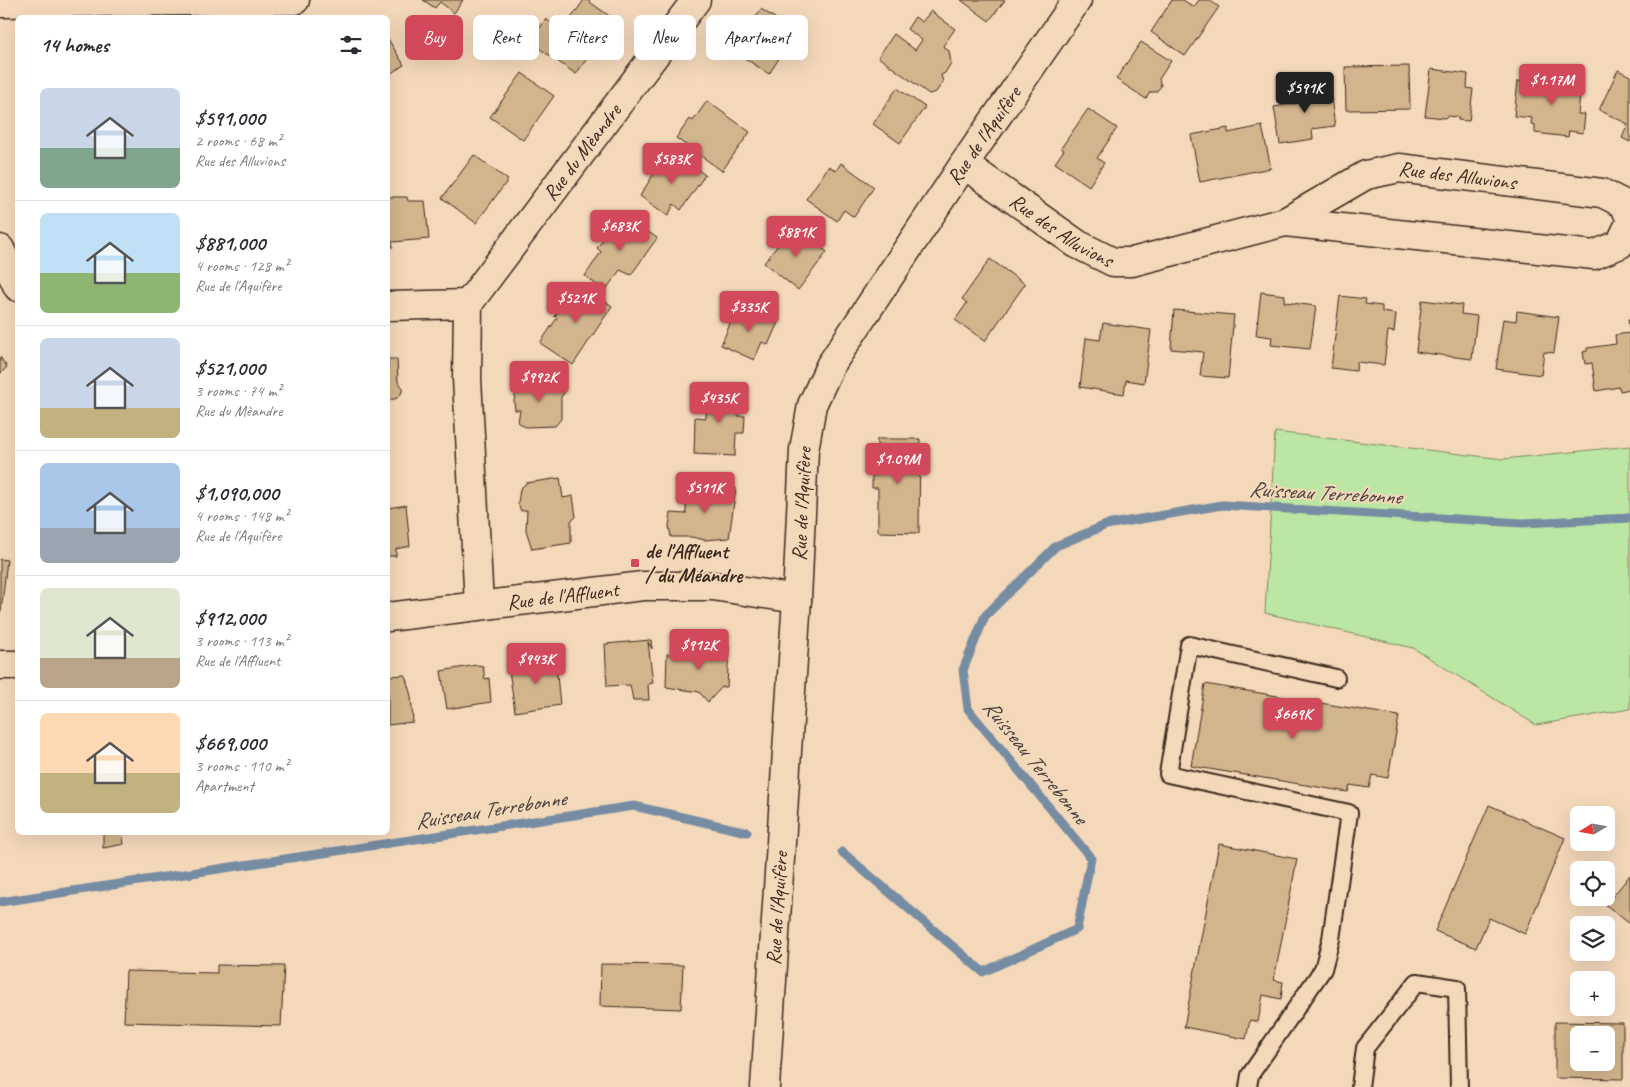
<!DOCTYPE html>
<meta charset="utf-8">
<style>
body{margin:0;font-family:Caveat,sans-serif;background:#f2f2f3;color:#2b2b33;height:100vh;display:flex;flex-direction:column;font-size:19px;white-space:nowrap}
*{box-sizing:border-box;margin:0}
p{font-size:16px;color:#7c7c81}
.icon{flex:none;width:28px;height:28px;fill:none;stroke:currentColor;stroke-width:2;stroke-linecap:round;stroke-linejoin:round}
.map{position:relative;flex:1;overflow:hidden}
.panel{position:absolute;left:15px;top:15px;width:375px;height:820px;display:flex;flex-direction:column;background:#fff;border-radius:8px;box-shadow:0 5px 20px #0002}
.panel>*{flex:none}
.hud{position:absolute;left:405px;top:15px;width:475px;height:45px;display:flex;gap:10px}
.needle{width:32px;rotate:259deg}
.buttons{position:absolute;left:1570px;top:806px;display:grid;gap:10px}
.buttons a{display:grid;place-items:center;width:45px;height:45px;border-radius:8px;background:#fff;box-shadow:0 5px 20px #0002;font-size:25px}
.price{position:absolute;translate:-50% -42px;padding:0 11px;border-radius:5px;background:#d1495b;color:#fff;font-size:16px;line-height:32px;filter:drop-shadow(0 1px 2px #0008)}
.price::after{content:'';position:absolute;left:50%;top:30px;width:15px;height:11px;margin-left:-8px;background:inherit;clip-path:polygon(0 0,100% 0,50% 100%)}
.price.selected{background:#222;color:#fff}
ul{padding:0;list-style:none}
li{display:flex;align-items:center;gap:15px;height:125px;padding:0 25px}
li+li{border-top:1px solid #e1e1e2}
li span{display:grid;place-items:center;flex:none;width:140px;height:100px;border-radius:8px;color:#555}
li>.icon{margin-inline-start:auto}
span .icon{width:60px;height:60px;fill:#fffc;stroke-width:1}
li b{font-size:21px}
h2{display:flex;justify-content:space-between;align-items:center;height:60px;padding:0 25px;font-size:21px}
.chip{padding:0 18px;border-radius:8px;background:#fff;box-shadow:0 5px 20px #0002;font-size:18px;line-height:45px}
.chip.selected{background:#d1495b;color:#fff}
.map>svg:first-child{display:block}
.green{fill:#bbe6a3;stroke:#7b8860}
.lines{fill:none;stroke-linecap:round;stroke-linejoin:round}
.stream{stroke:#768ca2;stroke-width:9}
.building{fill:#d2b58c;stroke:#3b2a1e;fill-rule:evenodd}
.service-casing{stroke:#3b2a1e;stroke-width:20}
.minor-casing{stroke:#3b2a1e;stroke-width:31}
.service{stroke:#f4d8ba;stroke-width:16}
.minor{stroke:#f4d8ba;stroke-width:28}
.poi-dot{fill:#d1495b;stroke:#f4d8ba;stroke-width:2}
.labels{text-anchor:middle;stroke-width:4;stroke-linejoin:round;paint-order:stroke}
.street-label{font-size:21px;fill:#3b2a1e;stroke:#f4d8ba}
.poi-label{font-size:21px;font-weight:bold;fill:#3b2a1e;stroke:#f4d8ba;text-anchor:start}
.water-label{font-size:22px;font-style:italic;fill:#4a433f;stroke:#f4d8ba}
</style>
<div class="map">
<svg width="1630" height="1087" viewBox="0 0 1630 1087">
<rect width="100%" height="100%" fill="#f4d8ba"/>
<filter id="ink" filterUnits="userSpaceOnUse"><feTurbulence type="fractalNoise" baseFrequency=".02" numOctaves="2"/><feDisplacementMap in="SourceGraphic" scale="10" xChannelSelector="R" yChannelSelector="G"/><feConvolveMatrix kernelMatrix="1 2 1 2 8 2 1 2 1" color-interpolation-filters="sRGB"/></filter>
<g filter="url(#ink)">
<polygon class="green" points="1275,432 1503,459 1630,446 1630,709 1536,725 1413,648 1265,613"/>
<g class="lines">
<g class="stream">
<polyline points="842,852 983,972 1077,929 1091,858 968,709 963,670 985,616 1056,546 1106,525 1222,505 1523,523 1630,518"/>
<polyline points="0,902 634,806 747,832"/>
</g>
</g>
<g class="building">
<polygon points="423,0 463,0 454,13 440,2 435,8"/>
<polygon points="584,0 587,0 615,20 576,74 530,42 546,19 562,31"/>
<polygon points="961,0 1005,0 989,21"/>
<polygon points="1172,0 1183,0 1194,7 1199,0 1209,0 1219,7 1185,56 1151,32"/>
<polygon points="761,9 796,32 769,74 734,51"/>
<polygon points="931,11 955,29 943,46 949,51 951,63 945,73 941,75 943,82 936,92 929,94 878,57 894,34 915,50 922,40 907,29 915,17 922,22"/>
<polygon points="388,39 404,65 388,75"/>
<polygon points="1141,42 1171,61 1159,79 1161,86 1156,92 1150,92 1146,99 1116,79"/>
<polygon points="1409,66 1410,109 1346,110 1345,67"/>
<polygon points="1431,69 1468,74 1467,88 1473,89 1469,121 1458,120 1458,117 1447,116 1445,118 1425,116"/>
<polygon points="1618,70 1630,76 1630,142 1622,138 1628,124 1599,110"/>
<polygon points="522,73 554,96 523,140 490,117"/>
<polygon points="1567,74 1582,76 1578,114 1585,114 1583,133 1569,131 1568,137 1535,133 1535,125 1531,124 1532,118 1514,116 1518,81 1565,86"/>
<polygon points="1329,84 1335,126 1312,129 1313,139 1280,144 1274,107 1298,103 1295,88"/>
<polygon points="897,88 925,107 900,143 873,124"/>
<polygon points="707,101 750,132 722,171 676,138 690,119 693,121"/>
<polygon points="1088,109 1117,128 1097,158 1104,163 1089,186 1055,163 1064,150 1061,148"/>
<polygon points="1262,126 1271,168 1200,182 1191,135 1228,128 1228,133"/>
<polygon points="677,154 705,175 681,210 674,204 668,216 640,196 658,167 661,170 668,159"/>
<polygon points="474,155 508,180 476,223 442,198"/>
<polygon points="841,163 874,187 854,217 844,210 837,221 806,199 829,166 836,171"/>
<polygon points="388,197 407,197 408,201 425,201 429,239 392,242 393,247 388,247"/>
<polygon points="622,214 657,238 631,275 620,270 605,291 585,276 601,252 597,248"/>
<polygon points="790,230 799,237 802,232 827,252 798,290 764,263"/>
<polygon points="990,259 1025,284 985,341 955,320 967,303 962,299"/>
<polygon points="582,285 612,306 573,365 540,343 557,318 554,316 557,314 554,309 564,297 569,302"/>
<polygon points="1261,292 1285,295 1284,302 1316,306 1310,349 1271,345 1272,337 1256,335"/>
<polygon points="1340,296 1366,299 1365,304 1382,306 1382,312 1396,314 1394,332 1388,331 1384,365 1357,362 1356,371 1331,368"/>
<polygon points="1422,300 1462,305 1461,314 1477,316 1472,359 1416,352"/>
<polygon points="744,307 778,322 768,345 762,342 754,360 721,345 736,310 742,313"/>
<polygon points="1174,310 1234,315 1228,378 1200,376 1203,352 1171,349"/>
<polygon points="1517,311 1559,317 1554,353 1544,352 1541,375 1496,369 1503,319 1516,321"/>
<polygon points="1628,319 1630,319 1630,389 1620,391 1619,387 1596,391 1592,363 1585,364 1583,352 1587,351 1587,348 1616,344 1615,335 1630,333"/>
<polygon points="1103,323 1151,330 1144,383 1126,380 1124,394 1080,387 1086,338 1100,340"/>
<polygon points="0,357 7,367 0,374"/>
<polygon points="388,359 397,359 398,382 403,388 401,394 397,398 388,401"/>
<polygon points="550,379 560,381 564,385 565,391 561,397 561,419 555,426 525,427 518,422 520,410 515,410 514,401 517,387 525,381 543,383"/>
<polygon points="708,388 739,390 738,416 745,416 744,433 736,433 735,456 694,454 695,417 706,418"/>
<polygon points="877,439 920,439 919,533 878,532 878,488 872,488 872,475 877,475"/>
<polygon points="560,478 563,498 573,496 576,517 571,521 571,543 532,549 526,530 527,510 521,511 518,503 520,489 526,483"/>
<polygon points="695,487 736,488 729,538 705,540 692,537 671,537 669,526 671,513 686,514 686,490"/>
<polygon points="406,505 410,546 396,549 396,556 388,556 388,508"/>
<polygon points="0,559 7,560 1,612 0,612"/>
<polygon points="651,640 652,649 648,642 653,683 648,684 649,700 633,700 630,685 607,686 605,644"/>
<polygon points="707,647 729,647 727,687 722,687 708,702 699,692 666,687 667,654 688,655 687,648 706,650"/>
<polygon points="555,655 560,705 515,712 509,670 526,667 527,661 543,656"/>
<polygon points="477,665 483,666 485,679 489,678 491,702 447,709 441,671"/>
<polygon points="405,675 411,696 413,722 388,725 388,676"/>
<polygon points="1205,684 1399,716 1388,778 1372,775 1369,788 1350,785 1348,792 1191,766"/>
<polygon points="1489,805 1565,838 1525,934 1489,918 1476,948 1435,931"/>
<polygon points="103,832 122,832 124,844 103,848"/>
<polygon points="1219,844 1297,859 1274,980 1283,982 1281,999 1263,995 1258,1022 1250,1020 1246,1039 1184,1027"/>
<polygon points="1630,875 1630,924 1606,905"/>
<polygon points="601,964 683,965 681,1009 600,1006"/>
<polygon points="217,965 284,966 281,1026 124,1022 126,971 217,973"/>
<path d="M1555,1022L1623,1023V1079L1555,1078ZM1579,1035H1606V1062H1579Z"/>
</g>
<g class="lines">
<defs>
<g id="service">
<polyline points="1248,1087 1250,1075 1323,969 1331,939 1349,813 1168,774 1189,645 1336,678"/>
<polyline points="1360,1087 1365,1048 1417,982 1457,988 1459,1087"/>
</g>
<g id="minor">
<polyline points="0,3 295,0"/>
<path id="s1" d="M964,164L1077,244L1113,262H1132L1285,222L1366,175L1399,168L1602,193L1624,204L1630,218"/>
<polyline points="1285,222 1594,255 1620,244 1630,223"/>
<polyline points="0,249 18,287"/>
<polyline points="388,306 468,304"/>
<path id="s2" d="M479,605L467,379L468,304L696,0"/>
<path id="s3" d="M388,617L643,586H713L797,599"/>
<polyline points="0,665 18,665"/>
<path id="s4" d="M765,1087L797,599L804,450L812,405L830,366L964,164L1077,0"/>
</g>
</defs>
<use href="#service" class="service-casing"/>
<use href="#minor" class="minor-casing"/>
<use href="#service" class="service"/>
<use href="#minor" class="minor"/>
</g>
</g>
<rect class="poi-dot" x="630" y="558" width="10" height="10" rx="2.5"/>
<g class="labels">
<g class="street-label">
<text dy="7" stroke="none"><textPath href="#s4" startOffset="1004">Rue de l'Aquifère</textPath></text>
<text dy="7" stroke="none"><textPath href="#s2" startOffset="491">Rue du Mèandre</textPath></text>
<text dy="7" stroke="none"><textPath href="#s1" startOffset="542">Rue des Alluvions</textPath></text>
<text dy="7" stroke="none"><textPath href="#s1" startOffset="118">Rue des Alluvions</textPath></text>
<text dy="7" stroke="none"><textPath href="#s4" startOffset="584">Rue de l'Aquifère</textPath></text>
<text dy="7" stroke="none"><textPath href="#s3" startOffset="176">Rue de l'Affluent</textPath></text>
<text dy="7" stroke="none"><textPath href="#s4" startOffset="179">Rue de l'Aquifère</textPath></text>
</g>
<g class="poi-label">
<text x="645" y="558">de l'Affluent<tspan x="645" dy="24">/ du Méandre</tspan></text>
</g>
<g class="water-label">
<text transform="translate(1325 492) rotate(3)" y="8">Ruisseau Terrebonne</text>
<text transform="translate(1036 761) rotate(51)" y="8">Ruisseau Terrebonne</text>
<text transform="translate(490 809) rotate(-9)" y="8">Ruisseau Terrebonne</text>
</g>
</g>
</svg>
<div class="buttons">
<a><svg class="needle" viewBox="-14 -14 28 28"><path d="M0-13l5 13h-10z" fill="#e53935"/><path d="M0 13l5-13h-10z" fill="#7c7c81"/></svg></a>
<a><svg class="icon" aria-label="locate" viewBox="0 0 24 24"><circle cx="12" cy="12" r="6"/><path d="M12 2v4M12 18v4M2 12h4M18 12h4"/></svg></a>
<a><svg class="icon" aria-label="layers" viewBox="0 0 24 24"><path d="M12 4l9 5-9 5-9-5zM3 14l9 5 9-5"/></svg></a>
<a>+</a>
<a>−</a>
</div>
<b class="price" style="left:1552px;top:106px">$1.17M</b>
<b class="price selected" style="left:1305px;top:114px">$591K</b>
<b class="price" style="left:672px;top:185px">$583K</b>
<b class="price" style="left:620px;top:252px">$683K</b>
<b class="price" style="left:796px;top:258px">$881K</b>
<b class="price" style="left:576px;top:324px">$521K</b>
<b class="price" style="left:749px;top:333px">$335K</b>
<b class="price" style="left:539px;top:403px">$992K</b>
<b class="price" style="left:719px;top:424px">$435K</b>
<b class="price" style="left:898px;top:485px">$1.09M</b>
<b class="price" style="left:705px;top:514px">$511K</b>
<b class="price" style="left:699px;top:671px">$912K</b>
<b class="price" style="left:536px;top:685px">$943K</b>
<b class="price" style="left:1293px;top:740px">$669K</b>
<div class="hud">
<a class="chip selected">Buy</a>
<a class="chip">Rent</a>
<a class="chip">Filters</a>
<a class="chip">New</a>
<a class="chip">Apartment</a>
</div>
<section class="panel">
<h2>14 homes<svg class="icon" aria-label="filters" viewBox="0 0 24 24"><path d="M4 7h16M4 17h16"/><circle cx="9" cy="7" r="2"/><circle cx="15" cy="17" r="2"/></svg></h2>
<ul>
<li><span style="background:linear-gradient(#c9d6e8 60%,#7fa58c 0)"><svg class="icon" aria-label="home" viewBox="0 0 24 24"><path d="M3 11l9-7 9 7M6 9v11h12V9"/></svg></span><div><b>$591,000</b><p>2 rooms · 68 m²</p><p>Rue des Alluvions</p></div></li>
<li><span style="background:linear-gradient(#bfe0f5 60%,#8fb573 0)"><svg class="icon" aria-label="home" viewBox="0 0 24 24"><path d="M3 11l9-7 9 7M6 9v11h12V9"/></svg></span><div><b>$881,000</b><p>4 rooms · 128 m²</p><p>Rue de l'Aquifère</p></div></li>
<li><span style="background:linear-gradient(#c9d6e8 70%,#c2b280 0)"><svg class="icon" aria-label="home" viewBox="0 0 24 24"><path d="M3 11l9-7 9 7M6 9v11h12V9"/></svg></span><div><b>$521,000</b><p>3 rooms · 74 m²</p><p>Rue du Mèandre</p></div></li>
<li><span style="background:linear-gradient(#a9c7e8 65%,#9aa5b1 0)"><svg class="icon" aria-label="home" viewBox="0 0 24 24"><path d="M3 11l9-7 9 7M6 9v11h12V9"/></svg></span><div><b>$1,090,000</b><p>4 rooms · 148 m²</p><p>Rue de l'Aquifère</p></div></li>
<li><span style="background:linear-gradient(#dfe7d0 70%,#b9a48a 0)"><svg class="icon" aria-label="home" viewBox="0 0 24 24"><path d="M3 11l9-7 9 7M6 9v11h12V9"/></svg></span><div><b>$912,000</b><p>3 rooms · 113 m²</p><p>Rue de l'Affluent</p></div></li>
<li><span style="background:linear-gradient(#ffd9b3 60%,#c2b280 0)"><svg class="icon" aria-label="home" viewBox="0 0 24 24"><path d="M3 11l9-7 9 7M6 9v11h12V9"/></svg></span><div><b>$669,000</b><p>3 rooms · 110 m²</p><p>Apartment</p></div></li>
</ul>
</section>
</div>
